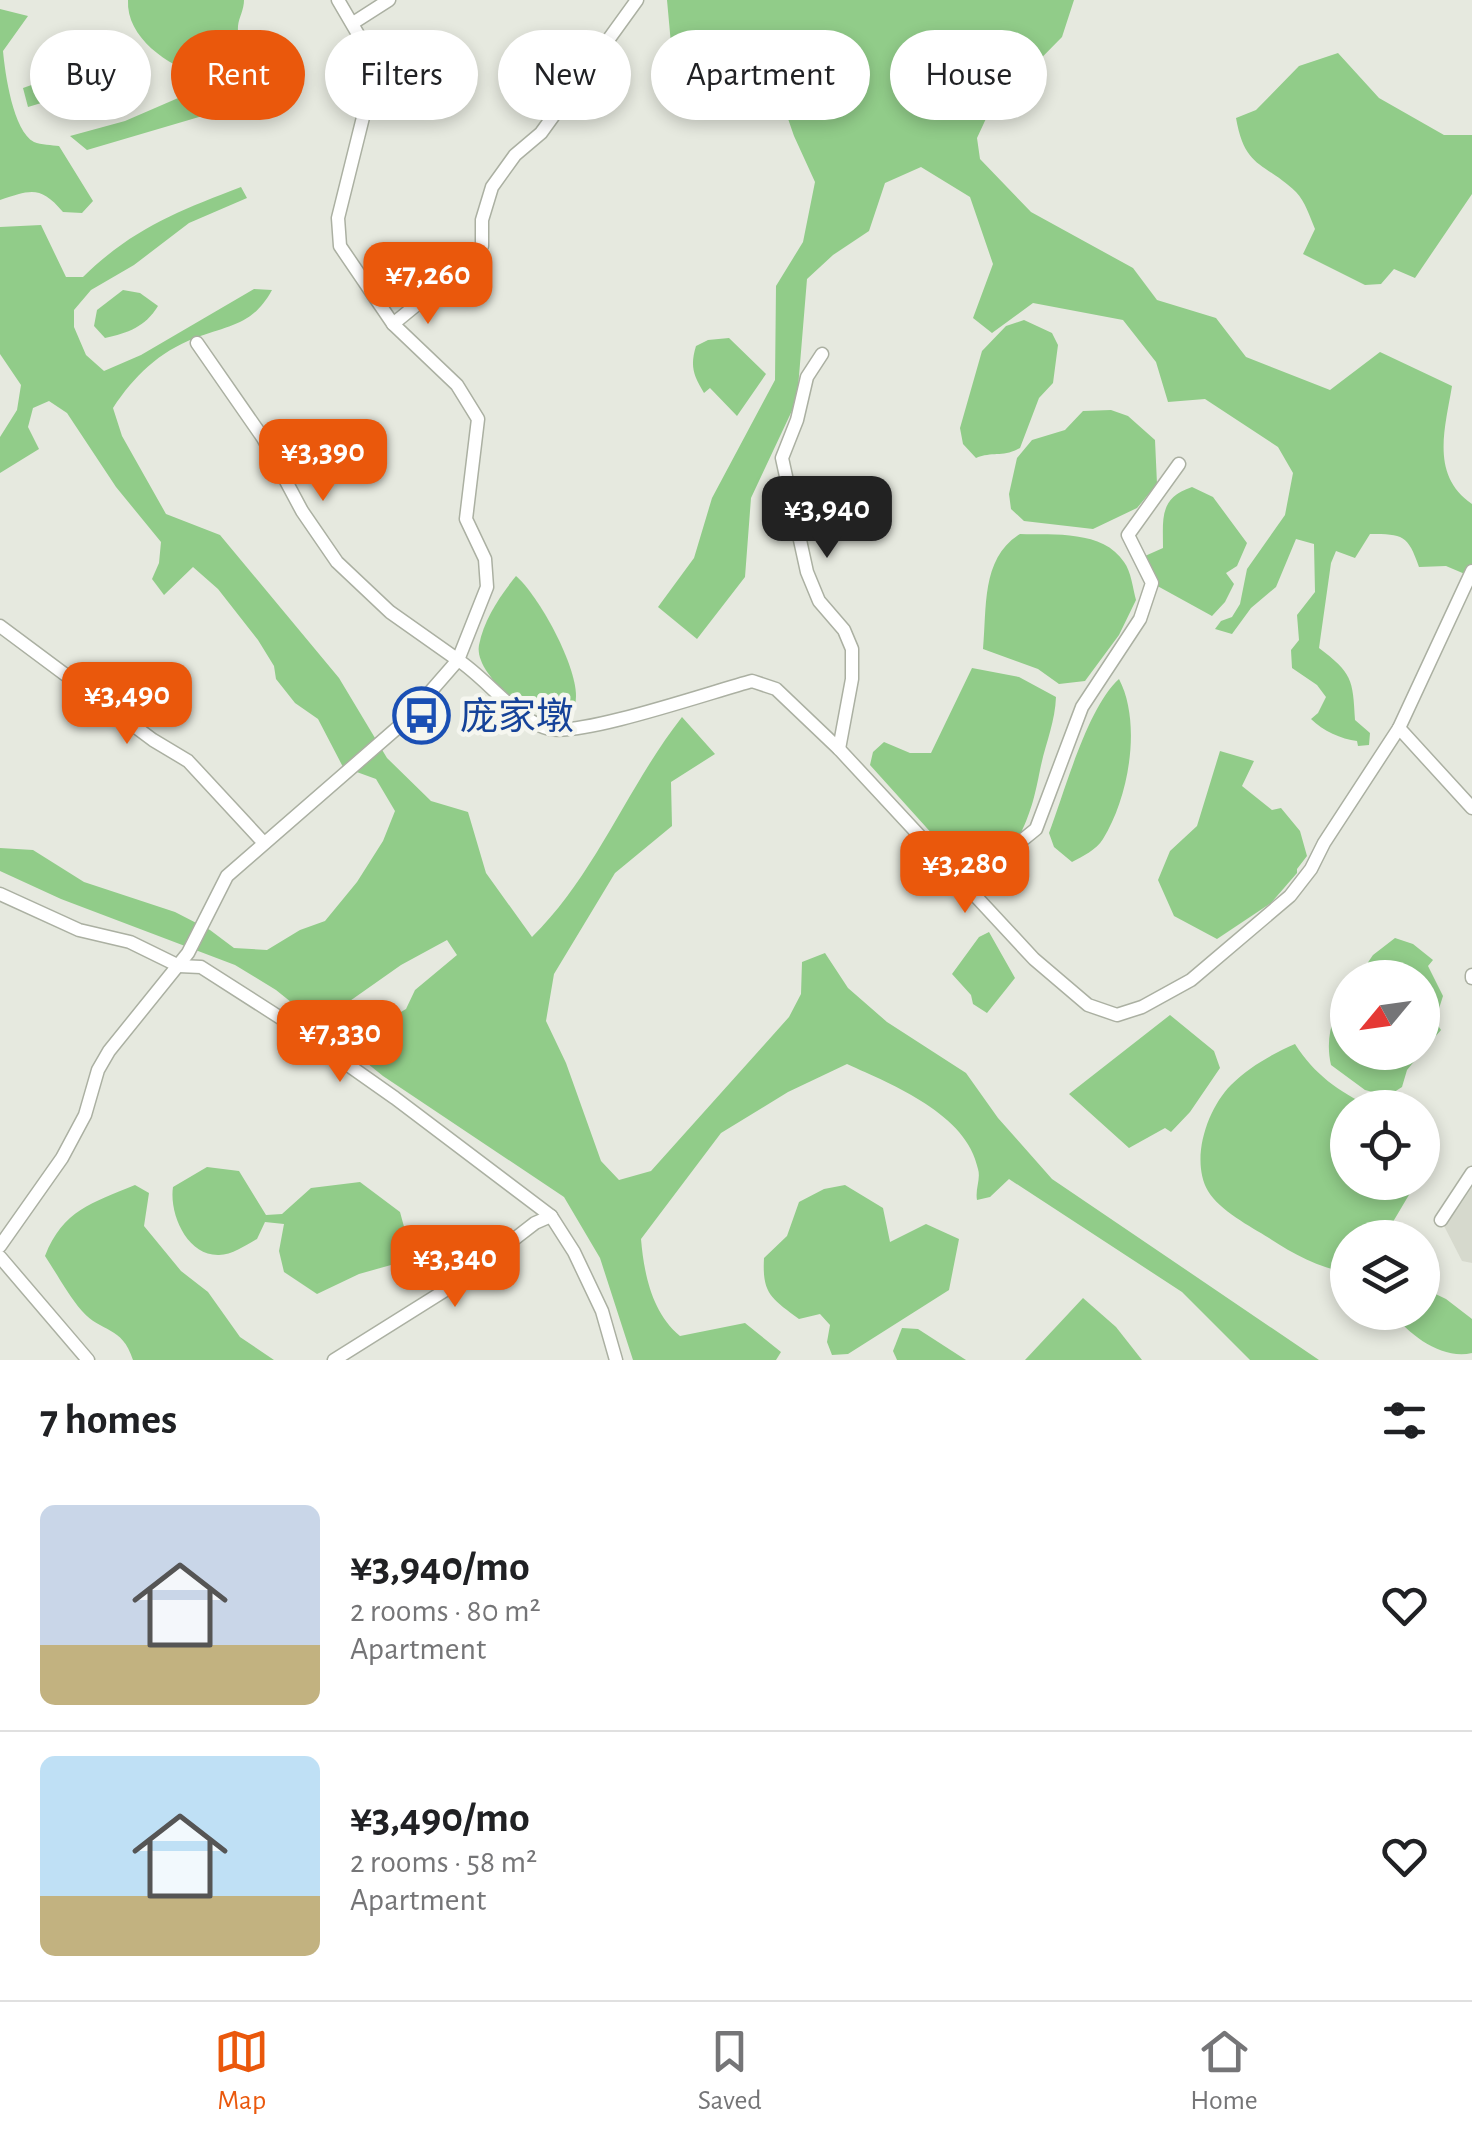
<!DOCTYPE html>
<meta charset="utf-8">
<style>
body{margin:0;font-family:"Alegreya Sans","Noto Sans SC",sans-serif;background:#f6f6f6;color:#202124;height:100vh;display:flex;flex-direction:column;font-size:38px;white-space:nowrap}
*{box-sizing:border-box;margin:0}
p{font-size:32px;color:#757577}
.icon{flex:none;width:55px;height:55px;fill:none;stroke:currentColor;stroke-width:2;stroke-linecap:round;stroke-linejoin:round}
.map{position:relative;height:1360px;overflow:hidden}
.drawer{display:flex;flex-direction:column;background:#fff;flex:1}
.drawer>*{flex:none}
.hud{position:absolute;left:30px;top:30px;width:1412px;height:90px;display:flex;gap:20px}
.needle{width:65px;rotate:241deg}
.fabs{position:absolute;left:1330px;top:960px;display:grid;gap:20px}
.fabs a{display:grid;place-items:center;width:110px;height:110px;border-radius:50%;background:#fff;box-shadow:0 5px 15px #0003;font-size:50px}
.price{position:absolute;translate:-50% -85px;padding:0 22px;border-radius:20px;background:#ea580c;color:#fff;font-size:32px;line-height:65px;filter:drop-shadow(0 2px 5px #0008)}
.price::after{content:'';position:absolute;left:50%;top:60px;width:30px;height:22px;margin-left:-15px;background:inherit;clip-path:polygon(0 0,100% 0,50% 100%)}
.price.selected{background:#222;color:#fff}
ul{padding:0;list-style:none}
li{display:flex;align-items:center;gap:30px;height:250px;padding:0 40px}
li+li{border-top:2px solid #e0e0e0}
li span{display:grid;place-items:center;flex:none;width:280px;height:200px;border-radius:15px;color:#555}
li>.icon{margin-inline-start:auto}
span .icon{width:120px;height:120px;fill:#fffc;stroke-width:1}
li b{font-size:42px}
h2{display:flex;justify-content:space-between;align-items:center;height:120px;padding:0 40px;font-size:42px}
.tag{padding:0 35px;border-radius:45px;background:#fff;box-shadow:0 5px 15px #0003;font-size:35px;line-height:90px}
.tag.selected{background:#ea580c;color:#fff}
.menu{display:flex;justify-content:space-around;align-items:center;height:140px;border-top:2px solid #e0e0e0;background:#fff;font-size:28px;color:#757577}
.menu a{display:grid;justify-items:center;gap:5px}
.menu .selected{color:#ea580c}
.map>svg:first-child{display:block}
.built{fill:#d6d9cd}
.water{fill:#91cc89;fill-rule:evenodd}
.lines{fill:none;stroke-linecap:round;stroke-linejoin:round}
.street-casing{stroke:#abb0a2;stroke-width:15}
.street{stroke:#fff;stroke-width:12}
.labels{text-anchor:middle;stroke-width:9;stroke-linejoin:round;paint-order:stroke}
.transit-label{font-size:38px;fill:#164399;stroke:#f5f6ef;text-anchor:start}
</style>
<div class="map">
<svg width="1472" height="1360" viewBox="0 0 1472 1360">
<rect width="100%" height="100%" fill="#e6e9df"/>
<polygon class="built" points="1472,1173 1472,1263 1462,1261 1441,1220"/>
<g class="water">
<path d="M128,0H244C244,10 239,17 238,26C237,41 244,44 238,61L222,67L214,77L228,92L254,77L256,91L247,106L199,117L87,150L70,136L125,121L199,89L200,76C168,65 126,38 128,0Z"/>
<path d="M667,0H1074L1062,37L990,110L977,138L980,159L1031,212L1133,268L1157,300L1216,318L1246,357L1330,390L1380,352L1452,386C1445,429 1430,475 1472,504V577L1446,566L1419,567C1408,535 1403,534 1370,534L1355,558L1336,551L1331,563L1319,648C1352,673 1353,679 1355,720L1370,733L1369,745L1358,746L1357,741C1341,739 1323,731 1311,719L1318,713L1326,697L1317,685L1292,668L1291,650L1299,640L1297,615L1315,592L1314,544L1296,539L1276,587L1251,608L1232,634L1215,629L1221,621L1232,617L1240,604L1247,569L1285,515L1293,473L1278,447L1205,399L1168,402L1156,362L1123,320L1033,303L992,333L973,318L993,264L970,197L921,167L885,183L869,231L833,255L807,279L797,400L751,498L745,577L697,639L658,607L694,558L712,498L775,380L776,286L803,242L815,182L794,136L777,87L757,77L708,97L673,66Z"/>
<path d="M0,9L28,16L3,51C5,73 13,131 34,142C41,145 52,145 59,146L93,201L82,213L63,212C40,185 31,190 0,200Z"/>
<polygon points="120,45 137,58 137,74 28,107 23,88 57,76 65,63"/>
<path d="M1338,53L1379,98L1444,135H1472V194L1415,278L1394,269L1381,284L1365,285L1303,254L1315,229C1310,217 1305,201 1296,192C1263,161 1245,169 1236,118L1256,110L1299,66Z"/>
<path d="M241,187L247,198L189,223L134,265L91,290L74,310V327L86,355L104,371L141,355L254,289L272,290C253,325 230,325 195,338C159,352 134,376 113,408L122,436L166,514L220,535L339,678L387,758L431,801L468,812L486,873L532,937C596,874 627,787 682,717L715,754L671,782L672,826L615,873L554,974L546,1021L566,1063L601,1161L619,1180L651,1171L789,1017L801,994L802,962L825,953L848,988L887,1022L966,1073L998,1118L1052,1179L1319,1360H1250L1182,1292L1009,1179L990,1197L977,1200C975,1189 981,1179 978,1169C967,1114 893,1085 847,1064L788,1092L721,1133L641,1239C644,1274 652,1313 680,1336L745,1323L781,1352L776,1360H633L600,1258L564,1197L383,1076L276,990L235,965L61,899L0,871V848L33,850L84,882L175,912L210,930L234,948L267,950L300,930L325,921L357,882L383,841L395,811L376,779L343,767L318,719L295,703L276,679L274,666L258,640L218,589L193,567L164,595L152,579L159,563L161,542L116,487L67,413L49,401L33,408L28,427L39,449L0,473V437L17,410L21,385L0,354V227L41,225L66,277H83C132,229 178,211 241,187ZM447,940L457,955L415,990L406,1009L387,1020L369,1021L347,1003L401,965Z"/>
<path d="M123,290L140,293L158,306C145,327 128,333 105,338L94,326L97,310Z"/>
<path d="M1024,320L1052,333L1058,345L1053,383L1039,398L1020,448C1002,458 993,451 976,458L963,444L960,428L982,351L1006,326Z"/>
<path d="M729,338L766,374L737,416L710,388L704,393C693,375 690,366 696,346L708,340Z"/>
<polygon points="1111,410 1128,416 1155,440 1157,484 1137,508 1093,529 1024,521 1011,509 1009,494 1017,458 1032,440 1065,430 1083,411"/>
<path d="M1192,487L1213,497L1247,543L1237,566L1226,573L1234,584L1225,602L1212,616L1152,583L1145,556L1163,548C1163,518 1159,498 1192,487Z"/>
<path d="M1020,534C1054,535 1103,530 1124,562C1131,571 1133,589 1136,600L1119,635L1085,681L1059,684L1038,669L983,649C987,607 981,558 1020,534Z"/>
<path d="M516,576C539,596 576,664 576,696C576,703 574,712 572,720C542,729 473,677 479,645C484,619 500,596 516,576Z"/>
<path d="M972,668L1019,677L1056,697C1055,723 1045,745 1040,770C1035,795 1032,809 1021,833L1009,838L990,837L981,845L975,859L953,857L870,765L873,752L884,742L910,753H931Z"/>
<path d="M1119,679C1142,723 1129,797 1103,839C1096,850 1083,856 1072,862L1054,847L1049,833C1065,791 1087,708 1119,679Z"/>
<polygon points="1220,751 1254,761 1242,786 1272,810 1281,808 1300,831 1307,856 1297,869 1297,873 1271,903 1217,939 1174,916 1158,880 1170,851 1197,826"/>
<polygon points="989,932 1015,978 987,1013 973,1004 971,995 952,974 979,937"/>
<polygon points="1395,938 1413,944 1433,960 1428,966 1443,996 1435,1021 1441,1030 1423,1051 1422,978 1358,977 1373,955"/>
<path d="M1347,992L1348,1052L1421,1053L1407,1070L1402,1087L1388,1096L1365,1090L1331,1065C1325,1038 1332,1016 1347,992Z"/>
<polygon points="1170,1015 1214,1051 1220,1068 1190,1112 1171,1132 1165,1128 1129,1148 1069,1094"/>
<path d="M1295,1044C1315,1075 1338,1091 1371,1107L1348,1108V1182L1416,1183L1384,1237L1348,1238L1346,1272C1319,1268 1292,1253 1269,1238C1250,1226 1220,1211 1208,1191C1190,1160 1207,1109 1231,1085C1249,1067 1272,1054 1295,1044Z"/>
<path d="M207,1167L239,1171L266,1215L282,1214L311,1188L360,1182L400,1212L406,1234L391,1265L359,1274L317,1294L284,1272L279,1251L284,1224L265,1222L257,1239C246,1245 232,1255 219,1255C187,1256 169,1214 173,1187Z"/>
<path d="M135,1185L149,1193L144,1226L181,1271L208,1292L240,1337L274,1360H133C122,1325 101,1333 82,1311C68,1295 57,1274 45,1256C63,1210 92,1203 135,1185Z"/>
<path d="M845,1185L883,1208L890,1242L926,1224L959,1239L949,1290L848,1354L832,1355L827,1342L830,1325L820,1314L799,1319C771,1298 762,1294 764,1258L787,1236L799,1202L824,1189Z"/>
<path d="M1423,1288L1446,1299L1472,1319V1353C1442,1360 1409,1335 1393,1313L1422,1312Z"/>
<polygon points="1083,1298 1116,1327 1142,1360 1025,1360"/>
<polygon points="902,1328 918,1329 966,1360 897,1360 893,1351"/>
</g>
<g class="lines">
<defs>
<g id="street">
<polyline points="353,23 389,0"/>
<polyline points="393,324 470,261 482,246 482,220 492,187 515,155 541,133 637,0"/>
<polyline points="197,343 263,438 302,511 337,562 390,612 458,660 487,587 485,559 466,519 478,419 457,385 393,324 340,246 338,218 376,65 338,0"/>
<polyline points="822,354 807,377 797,420 782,458 807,572 819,601 844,630 852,649 852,679 839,749"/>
<polyline points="1472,571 1399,728 1472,808"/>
<polyline points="0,626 153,740 188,761 264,843"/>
<polyline points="966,886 1036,829 1082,707 1140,619 1152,583 1128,535 1179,464"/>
<polyline points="0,894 79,930 130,942 179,966 201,967 290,1024 395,1098 551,1216 574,1252 602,1311 616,1360"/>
<polyline points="1472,975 1472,978"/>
<polyline points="1441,1220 1472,1173"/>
<path d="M0,1246L62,1158L85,1115L98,1070L109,1051L188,953L227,876L404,722L458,660C485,677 521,724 550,729C583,736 711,692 752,681L776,689L839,749L1034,959L1088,1005L1117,1015L1142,1007L1191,980L1290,896L1311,869L1324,843L1399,728"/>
<polyline points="0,1257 88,1360"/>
<polyline points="334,1360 460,1281 535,1223 551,1216"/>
</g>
</defs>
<use href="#street" class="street-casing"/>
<use href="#street" class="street"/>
</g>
<defs>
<symbol id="bus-ring" viewBox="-11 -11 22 22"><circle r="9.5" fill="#f5f6ef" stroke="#1a4fb4" stroke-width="1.5"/><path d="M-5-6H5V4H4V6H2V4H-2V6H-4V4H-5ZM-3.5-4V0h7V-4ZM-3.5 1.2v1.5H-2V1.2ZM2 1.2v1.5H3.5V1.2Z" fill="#1a4fb4"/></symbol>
</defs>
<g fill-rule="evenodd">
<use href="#bus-ring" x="390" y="684" width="63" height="63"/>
</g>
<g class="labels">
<g class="transit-label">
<text x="460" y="729">庞家墩</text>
</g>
</g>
</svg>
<div class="fabs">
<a><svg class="needle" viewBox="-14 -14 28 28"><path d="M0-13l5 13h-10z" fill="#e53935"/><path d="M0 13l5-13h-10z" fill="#757577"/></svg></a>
<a><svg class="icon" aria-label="locate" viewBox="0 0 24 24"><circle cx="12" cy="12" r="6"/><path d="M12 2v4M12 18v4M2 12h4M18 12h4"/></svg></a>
<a><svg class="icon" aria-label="layers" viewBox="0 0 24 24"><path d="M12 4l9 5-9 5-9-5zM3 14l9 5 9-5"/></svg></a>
</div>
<b class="price" style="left:428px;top:327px">¥7,260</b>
<b class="price" style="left:323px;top:504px">¥3,390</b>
<b class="price selected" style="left:827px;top:561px">¥3,940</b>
<b class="price" style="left:127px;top:747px">¥3,490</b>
<b class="price" style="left:965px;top:916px">¥3,280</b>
<b class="price" style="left:340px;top:1085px">¥7,330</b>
<b class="price" style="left:455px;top:1310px">¥3,340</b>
<div class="hud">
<a class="tag">Buy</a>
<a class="tag selected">Rent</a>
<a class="tag">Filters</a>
<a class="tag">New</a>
<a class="tag">Apartment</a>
<a class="tag">House</a>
</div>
</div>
<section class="drawer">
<h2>7 homes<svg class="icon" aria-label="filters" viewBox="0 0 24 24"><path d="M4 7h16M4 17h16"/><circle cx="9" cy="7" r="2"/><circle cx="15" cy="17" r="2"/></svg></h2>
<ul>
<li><span style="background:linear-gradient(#c9d6e8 70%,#c2b280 0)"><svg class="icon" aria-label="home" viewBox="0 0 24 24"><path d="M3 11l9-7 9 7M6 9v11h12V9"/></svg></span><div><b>¥3,940/mo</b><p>2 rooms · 80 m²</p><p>Apartment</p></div><svg class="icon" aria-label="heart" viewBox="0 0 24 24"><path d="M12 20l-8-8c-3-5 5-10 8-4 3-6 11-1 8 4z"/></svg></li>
<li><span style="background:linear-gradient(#bfe0f5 70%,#c2b280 0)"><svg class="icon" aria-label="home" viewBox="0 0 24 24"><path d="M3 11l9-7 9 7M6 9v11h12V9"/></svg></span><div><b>¥3,490/mo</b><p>2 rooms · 58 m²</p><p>Apartment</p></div><svg class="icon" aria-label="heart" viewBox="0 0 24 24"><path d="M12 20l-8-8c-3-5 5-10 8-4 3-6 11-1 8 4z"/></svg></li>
</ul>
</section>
<nav class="menu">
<a class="selected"><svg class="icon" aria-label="map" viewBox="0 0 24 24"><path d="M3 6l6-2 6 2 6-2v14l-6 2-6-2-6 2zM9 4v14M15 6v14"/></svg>Map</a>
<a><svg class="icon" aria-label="saved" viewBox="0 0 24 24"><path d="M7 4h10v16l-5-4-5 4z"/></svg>Saved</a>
<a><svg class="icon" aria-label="home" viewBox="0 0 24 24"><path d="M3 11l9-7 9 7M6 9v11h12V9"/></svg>Home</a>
</nav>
